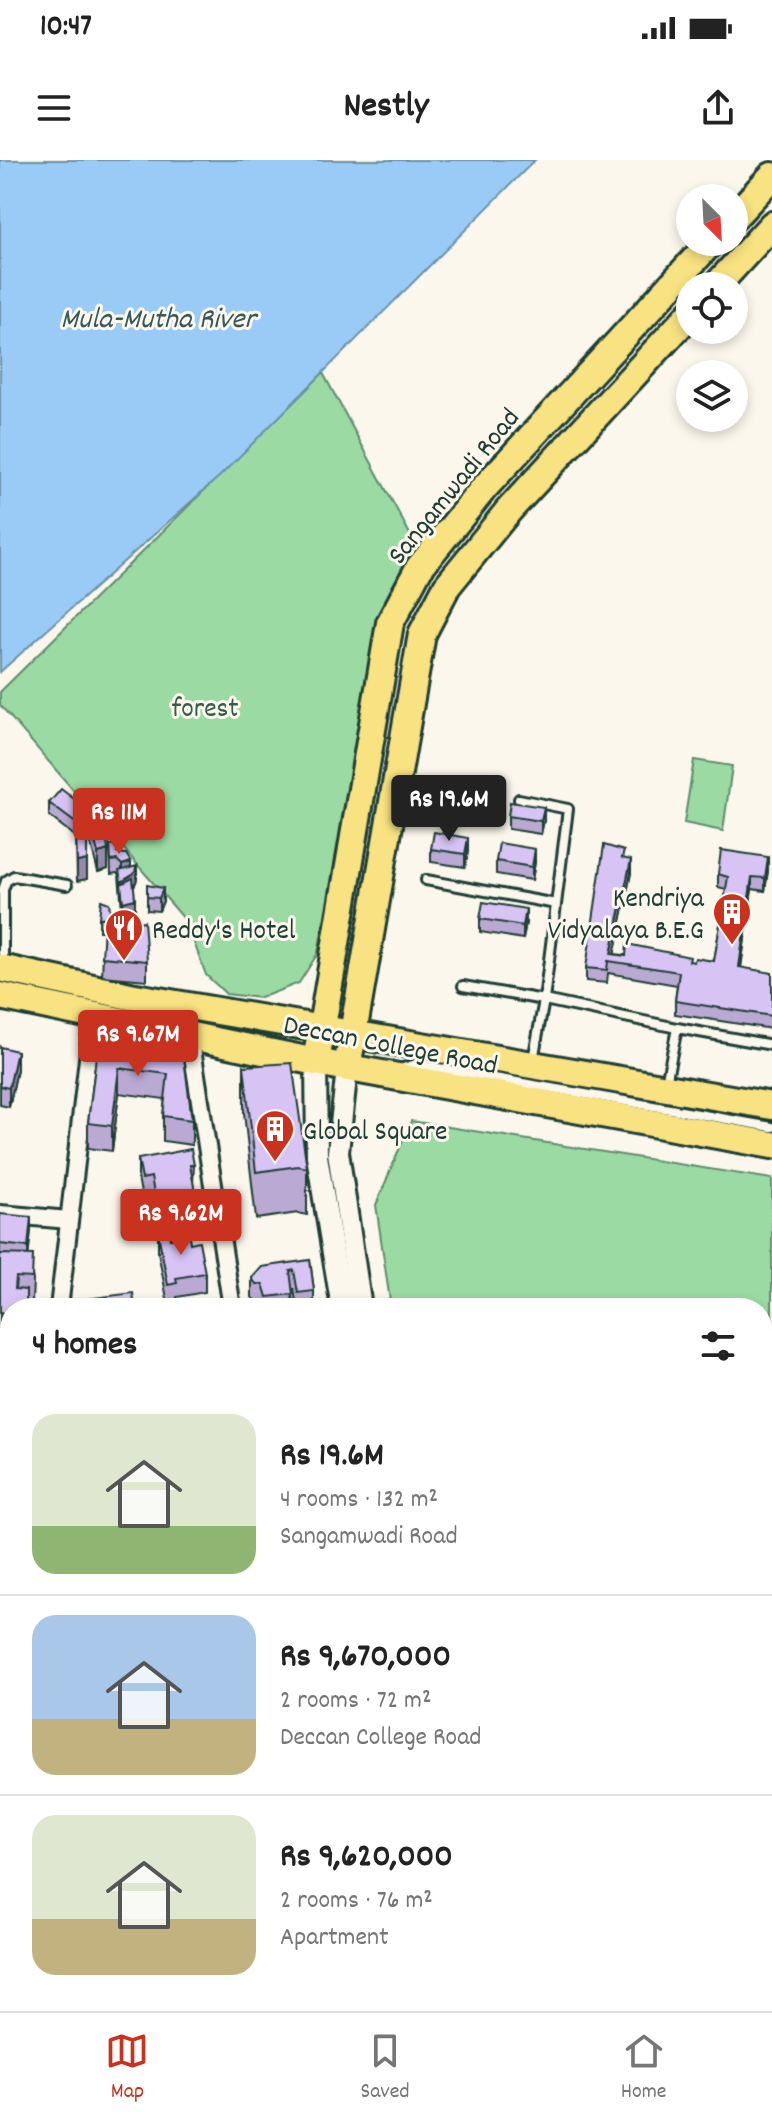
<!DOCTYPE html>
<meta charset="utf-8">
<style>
body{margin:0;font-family:Dekko,sans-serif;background:#f6f6f6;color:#222;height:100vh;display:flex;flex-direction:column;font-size:30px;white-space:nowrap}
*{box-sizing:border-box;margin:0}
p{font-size:26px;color:#767676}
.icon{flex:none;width:44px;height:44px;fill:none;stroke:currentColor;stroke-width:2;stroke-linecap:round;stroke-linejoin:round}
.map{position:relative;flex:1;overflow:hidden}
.drawer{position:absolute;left:0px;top:1138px;width:772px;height:714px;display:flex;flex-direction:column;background:#fff;border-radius:32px 32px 0 0;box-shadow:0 4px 12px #0003}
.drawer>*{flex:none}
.needle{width:52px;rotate:156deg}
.fabs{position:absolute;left:676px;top:24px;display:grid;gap:16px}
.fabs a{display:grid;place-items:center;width:72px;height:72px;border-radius:50%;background:#fff;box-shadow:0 4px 12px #0003;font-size:40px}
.price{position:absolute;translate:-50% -68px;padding:0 18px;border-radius:8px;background:#c8321e;color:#fff;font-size:26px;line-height:52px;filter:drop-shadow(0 2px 4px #0008)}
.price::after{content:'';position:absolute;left:50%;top:48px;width:24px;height:18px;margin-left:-12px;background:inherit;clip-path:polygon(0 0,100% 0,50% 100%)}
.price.selected{background:#222;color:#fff}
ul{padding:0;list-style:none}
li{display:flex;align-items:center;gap:24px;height:200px;padding:0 32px}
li+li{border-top:2px solid #e0e0e0}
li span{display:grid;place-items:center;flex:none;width:224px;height:160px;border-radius:24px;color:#555}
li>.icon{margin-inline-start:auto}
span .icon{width:96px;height:96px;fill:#fffc;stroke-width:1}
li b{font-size:34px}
h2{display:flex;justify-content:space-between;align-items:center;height:96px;padding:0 32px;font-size:34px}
.status{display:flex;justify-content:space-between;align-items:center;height:56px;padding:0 40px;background:#fff;direction:ltr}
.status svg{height:22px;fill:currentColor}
header{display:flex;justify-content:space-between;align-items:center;height:104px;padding:0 32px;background:#fff;font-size:36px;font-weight:700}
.tab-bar{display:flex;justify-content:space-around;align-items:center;height:112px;border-top:2px solid #e0e0e0;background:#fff;font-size:22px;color:#767676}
.tab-bar a{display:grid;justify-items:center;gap:4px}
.tab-bar .selected{color:#c8321e}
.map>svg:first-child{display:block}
.green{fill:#9bdaa3;stroke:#5d8c6c;stroke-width:2}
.water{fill:#9acaf6;stroke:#6992a8;stroke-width:2}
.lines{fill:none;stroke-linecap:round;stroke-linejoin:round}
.service-casing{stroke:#1f3d34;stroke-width:14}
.minor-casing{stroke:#1f3d34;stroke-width:22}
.tertiary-casing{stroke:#1f3d34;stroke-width:26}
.primary-casing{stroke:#1f3d34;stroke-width:32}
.service{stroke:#fbf7ec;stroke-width:8}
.minor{stroke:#fbf7ec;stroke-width:16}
.tertiary{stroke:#fbf7ec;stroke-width:20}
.primary{stroke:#f8e281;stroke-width:26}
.wall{fill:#b9a9d3;stroke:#1f3d34;stroke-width:2}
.shaded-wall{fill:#9689ac;stroke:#1f3d34;stroke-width:2}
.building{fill:#d7c4f5;stroke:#1f3d34;stroke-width:2}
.labels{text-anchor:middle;stroke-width:6;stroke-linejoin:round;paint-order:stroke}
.street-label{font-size:28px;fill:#1f3d34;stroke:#fbf7ec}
.park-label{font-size:28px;fill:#385c4a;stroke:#fbf7ec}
.poi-label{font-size:28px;fill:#1f3d34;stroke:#fbf7ec;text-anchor:start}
.water-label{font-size:30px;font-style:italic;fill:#38595b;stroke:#fbf7ec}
</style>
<div class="status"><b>10:47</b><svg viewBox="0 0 49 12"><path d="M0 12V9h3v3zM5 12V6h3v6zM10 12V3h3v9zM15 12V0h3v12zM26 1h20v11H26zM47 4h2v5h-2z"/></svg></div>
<header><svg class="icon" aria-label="menu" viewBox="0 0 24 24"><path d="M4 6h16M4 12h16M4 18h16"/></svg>Nestly<svg class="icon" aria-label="share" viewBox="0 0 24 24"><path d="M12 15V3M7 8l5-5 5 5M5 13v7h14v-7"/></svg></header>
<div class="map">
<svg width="772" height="1851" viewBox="0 0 772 1851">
<rect width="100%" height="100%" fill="#fbf7ec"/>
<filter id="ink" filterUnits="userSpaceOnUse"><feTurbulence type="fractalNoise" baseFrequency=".0125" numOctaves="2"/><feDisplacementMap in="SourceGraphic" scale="16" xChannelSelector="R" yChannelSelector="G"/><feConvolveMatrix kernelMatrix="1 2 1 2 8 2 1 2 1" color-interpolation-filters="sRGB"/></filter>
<g filter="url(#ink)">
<g class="green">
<polygon points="323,213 418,389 379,460 318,793 299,823 260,838 226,834 206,815 186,761 0,545 0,532"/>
<polygon points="694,600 732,606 723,671 684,663"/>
<polygon points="411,961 772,1019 772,1533 762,1534 762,1148 391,1148 376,1045"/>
<polygon points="762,1556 772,1556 772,1851 489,1851 488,1842 762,1842"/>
</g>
<polygon class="water" points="0,0 535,0 221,315 0,512"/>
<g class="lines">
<defs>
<g id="service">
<polyline points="519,639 568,649 544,840 677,868 772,885"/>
<polyline points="426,720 556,744"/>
<polyline points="3,804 3,730 6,721 14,716 67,725"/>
<polyline points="463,826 544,840 533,900"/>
<polyline points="403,908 416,904 772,967"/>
<polyline points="666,923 677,868"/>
</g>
<g id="minor">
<polyline points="190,876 232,1148"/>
<polyline points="0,1054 69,1060"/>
<polyline points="59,1148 93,856"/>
<polyline points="0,1189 10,1190"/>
<polyline points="0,1423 10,1423"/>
<polyline points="0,1591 10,1586"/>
<polyline points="0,1816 10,1803"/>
<polyline points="76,1851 77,1842"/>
<polyline points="289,1851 309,1842"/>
</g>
<g id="tertiary">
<polyline points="316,902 317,996 342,1148"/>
<polyline points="347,908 338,992 361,1148"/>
<polyline points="443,1842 444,1851"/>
<polyline points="464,1842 465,1851"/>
</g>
<g id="primary">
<polyline points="734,57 772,16"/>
<polyline points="716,126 772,65"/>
<polyline points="0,808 130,836 772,946"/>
<polyline points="0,836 316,902 772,985"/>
<polyline points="316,902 390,463 419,408 484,328 711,82"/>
<polyline points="347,908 422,474 447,426 509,350 690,154"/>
</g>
</defs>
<use href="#service" class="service-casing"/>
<use href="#minor" class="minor-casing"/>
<use href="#tertiary" class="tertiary-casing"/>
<use href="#primary" class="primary-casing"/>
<use href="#service" class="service"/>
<use href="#minor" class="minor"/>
<use href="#tertiary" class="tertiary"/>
<use href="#primary" class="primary"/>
</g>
<g class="wall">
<polygon points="49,643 91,665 87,668 87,719 77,721 76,677 49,656"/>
<polygon points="508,656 544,660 541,674 508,669"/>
<polygon points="91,666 108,709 98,712 91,685"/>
<polygon points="110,685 131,707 137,719 134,727 135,758 123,761 119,715 117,713 111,714"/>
<polygon points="431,689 468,691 465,707 431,702"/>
<polygon points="624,699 631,713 614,794 694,802 714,801 726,729 718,727 718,714 768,710 765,731 752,729 741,808 772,813 772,869 675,854 675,841 677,825 608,813 607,823 586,821 586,808"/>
<polygon points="496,701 535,702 532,720 496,714"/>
<polygon points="147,725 163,741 159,751 147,750"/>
<polygon points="111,757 111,767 147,801 147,820 102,816 104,771 99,771 99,758"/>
<polygon points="480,759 526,762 523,779 480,772"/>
<polygon points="98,881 183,890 192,960 192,985 163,981 163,956 165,939 119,933 112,991 88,988 88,963"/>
<polygon points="0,887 17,910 9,947 0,945"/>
<polygon points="244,906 307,1008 307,1055 298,1053 256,1059 244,953"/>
<polygon points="138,999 194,1005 193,1024 198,1048 198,1067 169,1072 170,1079 190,1083 205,1113 205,1132 177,1137 177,1142 168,1144 158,1092 158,1074 151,1036 142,1038 138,1018"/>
<polygon points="0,1054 31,1070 28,1095 33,1120 32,1143 26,1142 10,1148 10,1179 0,1178"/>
<polygon points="310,1100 314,1131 314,1148 297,1148 294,1129 292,1129 293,1148 264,1148 263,1143 256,1143 252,1137 252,1118"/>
<polygon points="0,1190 10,1191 10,1245 8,1245 5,1291 0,1290"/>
<polygon points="0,1303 10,1304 10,1333 0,1332"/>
<polygon points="10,1683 10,1718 3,1719 10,1760 0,1764 0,1685"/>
<polygon points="395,1842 433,1842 435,1851 397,1851"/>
</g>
<g class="shaded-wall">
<polygon points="544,647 544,660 541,674 541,661"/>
<polygon points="91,652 91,665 77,677 77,664"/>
<polygon points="468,678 468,691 465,707 465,694"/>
<polygon points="535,689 535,702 532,720 532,707"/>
<polygon points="108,690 108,709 98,712 98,693"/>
<polygon points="768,697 768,710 765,731 765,718"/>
<polygon points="87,700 87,719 77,721 77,702"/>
<polygon points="631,700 631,713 613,801 611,794"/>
<polygon points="131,702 131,715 122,718 122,705"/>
<polygon points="137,706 137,719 134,727 121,724 121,735 121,722"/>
<polygon points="752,717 752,729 739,820 739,807"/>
<polygon points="163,728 163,741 159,751 159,738"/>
<polygon points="135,739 135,758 123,761 123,742"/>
<polygon points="526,749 526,762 523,779 523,766"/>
<polygon points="17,891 17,910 9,947 9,928"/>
<polygon points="119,908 119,933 112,991 112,966"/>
<polygon points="31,1057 31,1070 28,1100 28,1087"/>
<polygon points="8,1237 8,1256 5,1291 5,1272"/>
<polygon points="10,1574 10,1580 0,1584 0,1577"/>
<polygon points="10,1747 10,1760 0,1764 0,1751"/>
</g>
<g class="building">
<polygon points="61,629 91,652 77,664 49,643"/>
<polygon points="510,642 544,647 541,661 508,656"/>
<polygon points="105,663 108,690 98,693 91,666"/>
<polygon points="87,667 87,700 77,702 76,668"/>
<polygon points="434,672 468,678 465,694 431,689"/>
<polygon points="499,683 535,689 532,707 496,701"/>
<polygon points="110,685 118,685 117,693 126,694 131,702 122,705 117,700 111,701"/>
<polygon points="604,685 624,691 622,698 631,700 611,794 626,796 627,784 690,797 689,801 694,802 695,798 714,801 728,717 718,714 721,690 768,697 765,718 752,717 739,807 772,813 772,856 675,841 679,812 608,801 607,810 586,808"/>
<polygon points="137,706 134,714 121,722 119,711"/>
<polygon points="133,718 135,739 123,742 121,724"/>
<polygon points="147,725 163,728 159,738 147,737"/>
<polygon points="101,740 109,743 111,757 99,758"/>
<polygon points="483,742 526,749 523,766 480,759"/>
<polygon points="144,761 147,801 102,797 104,768"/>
<polygon points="98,881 183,890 192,960 163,956 168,914 119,908 112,966 88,963"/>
<polygon points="0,887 17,891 9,928 0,926"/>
<polygon points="292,903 307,1008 298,1006 256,1012 244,906"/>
<polygon points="191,989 194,1005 190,1005 198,1048 158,1055 151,1017 142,1019 138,999"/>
<polygon points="0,1054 31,1057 28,1087 0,1084"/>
<polygon points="169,1071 170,1079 189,1076 190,1083 199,1081 205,1113 176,1118 177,1123 168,1125 158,1073"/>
<polygon points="0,1094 33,1095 32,1118 16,1117 15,1129 26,1130 26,1144 45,1145 45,1148 10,1148 10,1154 0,1153"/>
<polygon points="310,1100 314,1131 298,1133 294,1110 290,1111 293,1134 267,1137 263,1124 256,1124 252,1118 262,1107"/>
<polygon points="133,1133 135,1148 78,1148 77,1140"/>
<polygon points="208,1140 209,1148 169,1148 169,1147"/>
<polygon points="0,1190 10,1191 10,1226 0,1225"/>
<polygon points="0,1237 8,1237 5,1272 0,1271"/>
<polygon points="0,1303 10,1304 10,1320 0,1319"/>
<polygon points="10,1563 10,1574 0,1577 0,1569"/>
<polygon points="10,1683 10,1699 0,1701 0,1685"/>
<polygon points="0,1709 10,1742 10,1747 0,1751"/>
<polygon points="295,1842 303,1842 309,1851 282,1851"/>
<polygon points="360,1842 376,1842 378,1847 373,1851 352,1851"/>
<polygon points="434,1844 435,1851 414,1851 414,1847"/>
</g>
</g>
<defs>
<symbol id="building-pin" viewBox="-11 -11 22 30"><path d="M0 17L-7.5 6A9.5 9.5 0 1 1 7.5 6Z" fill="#c8321e" stroke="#fbf7ec"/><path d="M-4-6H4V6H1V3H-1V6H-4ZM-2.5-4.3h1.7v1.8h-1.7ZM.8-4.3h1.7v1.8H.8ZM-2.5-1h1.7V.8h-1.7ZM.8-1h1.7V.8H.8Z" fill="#fff"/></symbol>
<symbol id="restaurant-pin" viewBox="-11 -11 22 30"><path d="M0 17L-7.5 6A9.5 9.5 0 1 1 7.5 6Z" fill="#c8321e" stroke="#fbf7ec"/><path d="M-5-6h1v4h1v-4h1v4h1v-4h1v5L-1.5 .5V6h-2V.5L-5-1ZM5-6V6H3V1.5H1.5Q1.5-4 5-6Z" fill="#fff"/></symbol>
</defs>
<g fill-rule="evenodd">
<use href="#building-pin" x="710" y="730" width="44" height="60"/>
<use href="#restaurant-pin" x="102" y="746" width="44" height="60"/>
<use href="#building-pin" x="253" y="947" width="44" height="60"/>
</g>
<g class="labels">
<g class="street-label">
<text transform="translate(452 325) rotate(-51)" y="10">Sangamwadi Road</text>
<text transform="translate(391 883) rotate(11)" y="10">Deccan College Road</text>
</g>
<g class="park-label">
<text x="205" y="556">forest</text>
</g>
<g class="poi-label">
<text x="704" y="746" text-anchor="end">Kendriya<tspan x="704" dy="32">Vidyalaya B.E.G</tspan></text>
<text x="152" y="778">Reddy's Hotel</text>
<text x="303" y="979">Global Square</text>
</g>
<g class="water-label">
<text x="158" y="167">Mula-Mutha River</text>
</g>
</g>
</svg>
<div class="fabs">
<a><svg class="needle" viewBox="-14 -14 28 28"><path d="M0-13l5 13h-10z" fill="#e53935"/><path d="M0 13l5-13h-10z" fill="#767676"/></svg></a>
<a><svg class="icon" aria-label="locate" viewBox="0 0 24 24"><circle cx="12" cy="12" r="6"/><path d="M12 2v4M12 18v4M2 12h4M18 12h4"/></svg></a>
<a><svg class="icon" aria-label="layers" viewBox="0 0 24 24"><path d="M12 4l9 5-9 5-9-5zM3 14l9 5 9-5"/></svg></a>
</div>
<b class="price selected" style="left:449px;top:683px">Rs 19.6M</b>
<b class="price" style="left:119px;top:696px">Rs 11M</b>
<b class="price" style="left:138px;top:918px">Rs 9.67M</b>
<b class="price" style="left:181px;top:1097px">Rs 9.62M</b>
<section class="drawer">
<h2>4 homes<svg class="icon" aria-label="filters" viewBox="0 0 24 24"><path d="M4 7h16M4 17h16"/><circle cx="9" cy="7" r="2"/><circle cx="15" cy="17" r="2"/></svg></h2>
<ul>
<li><span style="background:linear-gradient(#dfe7d0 70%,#8fb573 0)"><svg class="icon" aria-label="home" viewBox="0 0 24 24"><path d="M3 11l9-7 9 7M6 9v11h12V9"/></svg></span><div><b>Rs 19.6M</b><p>4 rooms · 132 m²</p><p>Sangamwadi Road</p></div></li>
<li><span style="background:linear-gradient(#a9c7e8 65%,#c2b280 0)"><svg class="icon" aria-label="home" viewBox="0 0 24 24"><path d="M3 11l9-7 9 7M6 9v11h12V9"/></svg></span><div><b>Rs 9,670,000</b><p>2 rooms · 72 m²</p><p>Deccan College Road</p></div></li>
<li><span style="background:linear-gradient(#dfe7d0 65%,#c2b280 0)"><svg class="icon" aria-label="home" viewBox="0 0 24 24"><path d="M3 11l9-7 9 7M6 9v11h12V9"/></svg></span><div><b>Rs 9,620,000</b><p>2 rooms · 76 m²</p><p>Apartment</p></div></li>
</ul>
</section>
</div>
<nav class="tab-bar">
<a class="selected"><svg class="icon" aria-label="map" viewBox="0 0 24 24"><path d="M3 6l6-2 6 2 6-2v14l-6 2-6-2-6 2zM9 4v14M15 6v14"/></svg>Map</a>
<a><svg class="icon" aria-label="saved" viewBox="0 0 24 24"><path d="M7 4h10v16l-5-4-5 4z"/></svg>Saved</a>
<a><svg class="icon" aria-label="home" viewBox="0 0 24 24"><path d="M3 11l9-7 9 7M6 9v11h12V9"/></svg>Home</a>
</nav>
